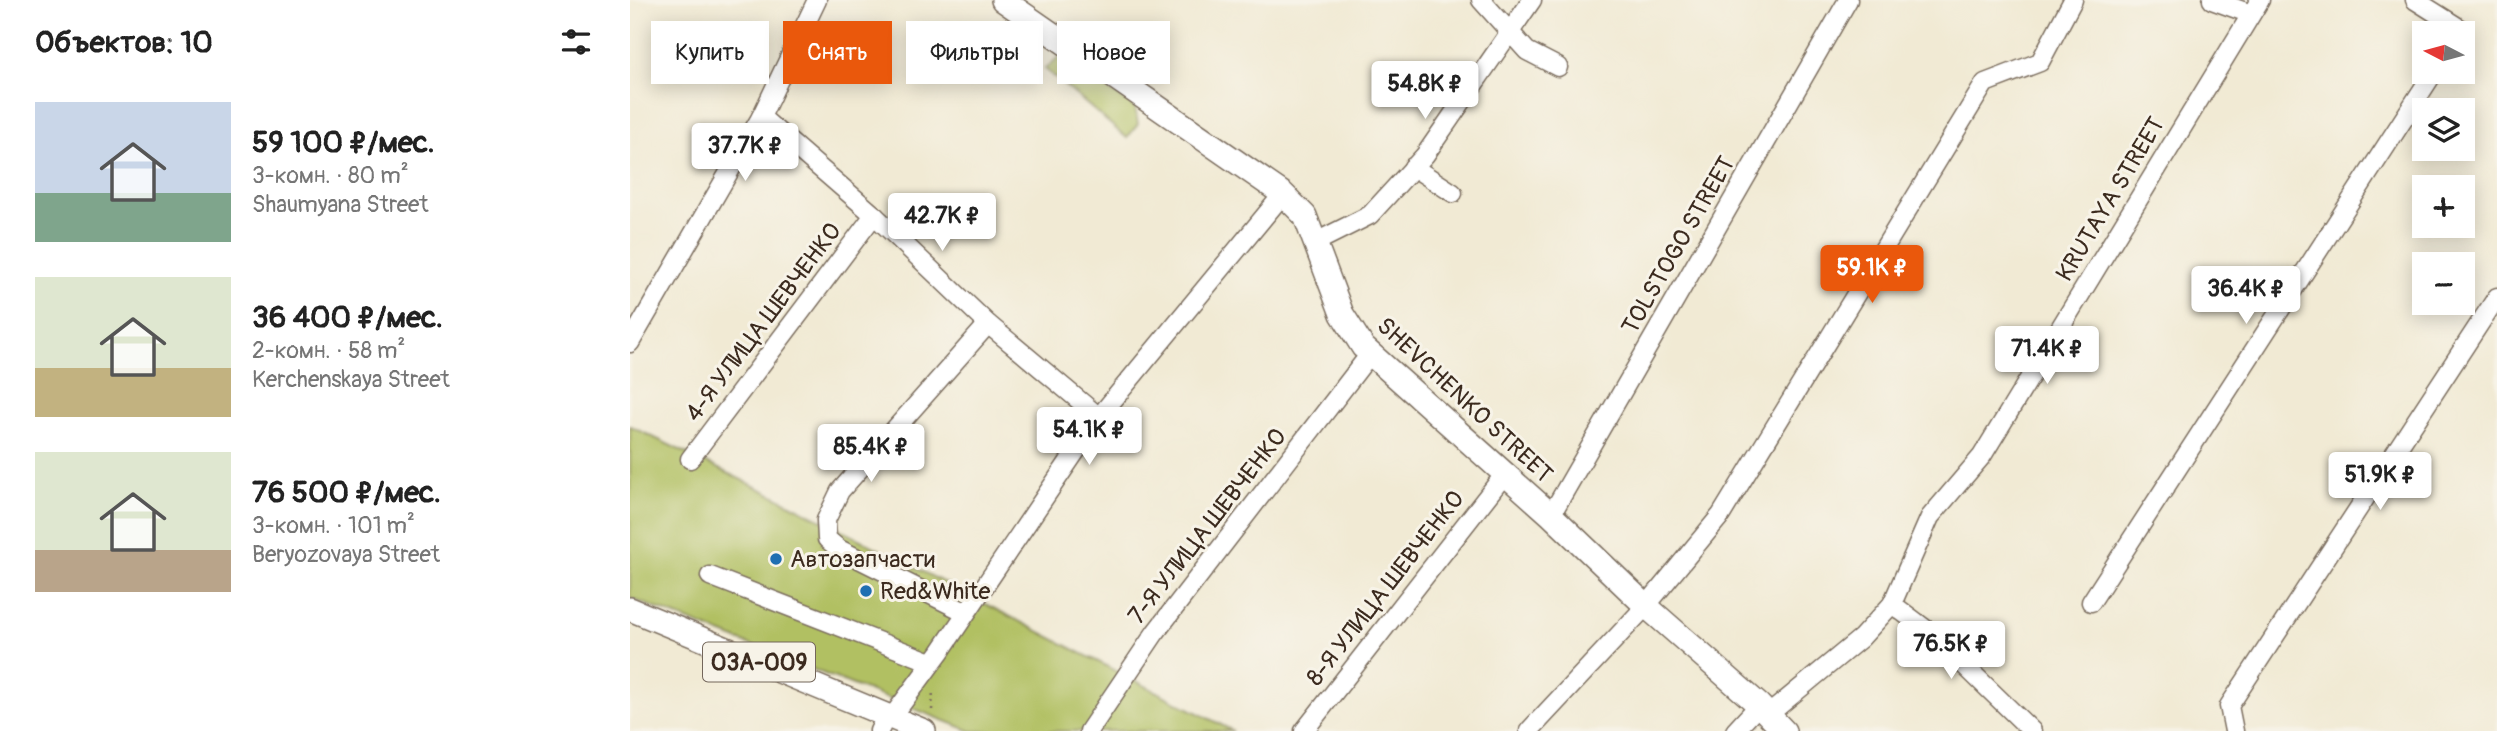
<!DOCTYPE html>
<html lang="ru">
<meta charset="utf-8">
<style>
body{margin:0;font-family:Pangolin,sans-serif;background:#f6f6f6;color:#222;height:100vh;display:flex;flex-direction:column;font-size:26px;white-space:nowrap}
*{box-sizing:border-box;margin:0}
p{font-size:23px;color:#767676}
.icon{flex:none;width:38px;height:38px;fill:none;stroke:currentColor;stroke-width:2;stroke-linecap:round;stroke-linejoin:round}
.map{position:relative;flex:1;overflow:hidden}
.sheet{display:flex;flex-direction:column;background:#fff;width:630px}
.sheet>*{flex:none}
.banner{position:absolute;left:21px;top:21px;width:665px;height:63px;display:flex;gap:14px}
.needle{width:46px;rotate:276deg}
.fabs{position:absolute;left:1782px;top:21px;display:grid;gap:14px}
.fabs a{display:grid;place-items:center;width:63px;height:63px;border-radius:0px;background:#fff;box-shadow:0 4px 18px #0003;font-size:35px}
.price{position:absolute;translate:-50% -60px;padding:0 16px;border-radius:7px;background:#fff;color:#222;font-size:23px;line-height:46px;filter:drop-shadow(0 2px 4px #0008)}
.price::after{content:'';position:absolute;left:50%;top:42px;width:21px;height:16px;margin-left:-10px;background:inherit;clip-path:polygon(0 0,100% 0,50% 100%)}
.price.on{background:#ea580c;color:#fff}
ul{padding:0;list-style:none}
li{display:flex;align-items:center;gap:21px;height:175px;padding:0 35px}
li span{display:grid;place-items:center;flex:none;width:196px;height:140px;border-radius:0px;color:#555}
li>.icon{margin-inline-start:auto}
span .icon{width:84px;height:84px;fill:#fffc;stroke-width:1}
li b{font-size:30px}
h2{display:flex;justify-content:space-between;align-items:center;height:84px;padding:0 35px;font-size:30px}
.pill{padding:0 24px;border-radius:0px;background:#fff;box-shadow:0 4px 18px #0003;font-size:24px;line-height:63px}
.pill.on{background:#ea580c;color:#fff}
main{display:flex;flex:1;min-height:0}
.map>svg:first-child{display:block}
.green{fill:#b1c062;stroke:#767540;stroke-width:2}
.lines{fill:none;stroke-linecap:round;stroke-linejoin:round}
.minor-casing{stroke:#7b6d5e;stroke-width:21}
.major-casing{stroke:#7b6d5e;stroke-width:26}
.path{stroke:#7b6d5e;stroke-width:2.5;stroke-dasharray:2 5;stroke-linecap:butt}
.minor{stroke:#fff;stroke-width:18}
.major{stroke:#fff;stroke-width:23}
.poi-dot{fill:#1f6fb2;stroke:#f7f3e8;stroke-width:2.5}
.labels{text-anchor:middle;stroke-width:6;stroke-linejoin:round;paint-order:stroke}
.shield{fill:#f7f3e8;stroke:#73665b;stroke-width:2}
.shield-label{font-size:23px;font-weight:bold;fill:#3b2a1e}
.street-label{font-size:24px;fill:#3b2a1e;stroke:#f7f3e8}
.poi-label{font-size:24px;fill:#3b2a1e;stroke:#f7f3e8;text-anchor:start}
</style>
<main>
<section class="sheet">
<h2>Объектов: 10<svg class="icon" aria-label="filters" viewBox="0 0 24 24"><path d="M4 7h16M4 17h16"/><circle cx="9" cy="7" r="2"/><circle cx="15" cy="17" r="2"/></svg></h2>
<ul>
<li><span style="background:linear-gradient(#c9d6e8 65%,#7fa58c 0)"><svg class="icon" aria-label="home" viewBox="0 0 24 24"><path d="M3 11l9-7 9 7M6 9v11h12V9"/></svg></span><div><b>59 100 ₽/мес.</b><p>3-комн. · 80 m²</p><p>Shaumyana Street</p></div></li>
<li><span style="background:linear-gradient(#dfe7d0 65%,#c2b280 0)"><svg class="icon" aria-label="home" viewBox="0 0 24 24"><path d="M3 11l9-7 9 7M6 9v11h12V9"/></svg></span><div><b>36 400 ₽/мес.</b><p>2-комн. · 58 m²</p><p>Kerchenskaya Street</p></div></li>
<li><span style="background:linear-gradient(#dfe7d0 70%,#b9a48a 0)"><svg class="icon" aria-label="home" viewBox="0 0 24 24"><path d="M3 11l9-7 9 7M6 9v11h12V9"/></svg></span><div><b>76 500 ₽/мес.</b><p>3-комн. · 101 m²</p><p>Beryozovaya Street</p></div></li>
</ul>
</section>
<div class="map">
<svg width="1867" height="731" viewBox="0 0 1867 731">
<rect width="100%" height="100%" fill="#f7f3e8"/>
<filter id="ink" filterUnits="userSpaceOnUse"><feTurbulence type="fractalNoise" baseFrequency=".0143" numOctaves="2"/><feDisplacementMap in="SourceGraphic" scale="14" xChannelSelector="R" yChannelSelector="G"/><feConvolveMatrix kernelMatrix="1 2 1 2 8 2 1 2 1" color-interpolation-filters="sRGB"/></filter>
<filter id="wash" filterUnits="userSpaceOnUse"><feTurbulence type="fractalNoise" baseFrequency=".00686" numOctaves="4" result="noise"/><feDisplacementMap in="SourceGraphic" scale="28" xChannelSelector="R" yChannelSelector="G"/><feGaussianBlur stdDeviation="1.57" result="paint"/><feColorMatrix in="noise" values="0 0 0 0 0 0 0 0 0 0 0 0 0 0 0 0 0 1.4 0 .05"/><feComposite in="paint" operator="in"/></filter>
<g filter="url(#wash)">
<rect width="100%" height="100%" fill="#f1ead4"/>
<g class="green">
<polygon points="429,57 505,107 508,124 497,138 415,69"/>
<polygon points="0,426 145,496 603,731 341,731 0,598"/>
</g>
</g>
<g filter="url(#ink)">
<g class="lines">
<defs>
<g id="minor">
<polyline points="851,0 897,51 928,67"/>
<polyline points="1582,0 1621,14"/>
<polyline points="1785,0 1831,29 1829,33"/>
<polyline points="131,117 244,215 358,324 469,417"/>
<polyline points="783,167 823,193"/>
<polyline points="686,242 740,215 795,155 902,0"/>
<polyline points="0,343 131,117 187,0"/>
<polyline points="60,459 244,215"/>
<polyline points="921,515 1218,0"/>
<polyline points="80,576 301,662"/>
<polyline points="1461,602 1804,72"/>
<polyline points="1262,604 1302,634 1402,731"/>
<polyline points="335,612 209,549 197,539 196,520 210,491 358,324"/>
<polyline points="1139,714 1231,638 1262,604 1300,517 1352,456 1630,0"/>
<polyline points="249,731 257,715 265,713 310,652 469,417 653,194"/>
<polyline points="459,731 525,633 740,354"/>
<polyline points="674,731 874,475"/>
<polyline points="899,731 1016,606 1091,515 1355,83 1410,62 1443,0"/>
<polyline points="1105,731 1129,705"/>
<polyline points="1604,731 1599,706 1867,297"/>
</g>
<g id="major">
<polyline points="373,0 653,194 675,216 712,314 733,347 921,515 1016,606 1129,705 1154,731"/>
<polyline points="0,609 294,731"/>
</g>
</defs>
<use href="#minor" class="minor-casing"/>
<use href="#major" class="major-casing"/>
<polyline class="path" points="302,710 303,689"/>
<use href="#minor" class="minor"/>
<use href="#major" class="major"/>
</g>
</g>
<g class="poi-dot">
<circle cx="146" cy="559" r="7"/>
<circle cx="236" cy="591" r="7"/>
</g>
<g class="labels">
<rect class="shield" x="73" y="642.5" width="112" height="39" rx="5"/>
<g class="shield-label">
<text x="129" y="670">03А-009</text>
</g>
<g class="street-label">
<text transform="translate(1480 199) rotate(-59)" y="8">KRUTAYA STREET</text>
<text transform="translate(1048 245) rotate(-60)" y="8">TOLSTOGO STREET</text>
<text transform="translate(133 322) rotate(-53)" y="8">4-Я УЛИЦА ШЕВЧЕНКО</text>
<text transform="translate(835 400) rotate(43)" y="8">SHEVCHENKO STREET</text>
<text transform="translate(577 526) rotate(-52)" y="8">7-Я УЛИЦА ШЕВЧЕНКО</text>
<text transform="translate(755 588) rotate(-52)" y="8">8-Я УЛИЦА ШЕВЧЕНКО</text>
</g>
<g class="poi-label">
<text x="160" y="567">Автозапчасти</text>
<text x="250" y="599">Red&amp;White</text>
</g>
</g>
</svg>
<div class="fabs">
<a><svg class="needle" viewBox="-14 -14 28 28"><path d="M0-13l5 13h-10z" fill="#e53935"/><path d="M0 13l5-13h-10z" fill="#767676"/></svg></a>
<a><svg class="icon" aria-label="layers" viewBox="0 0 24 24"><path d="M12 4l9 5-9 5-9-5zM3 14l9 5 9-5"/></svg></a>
<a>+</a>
<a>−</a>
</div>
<b class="price" style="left:795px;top:121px">54.8K ₽</b>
<b class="price" style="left:115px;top:183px">37.7K ₽</b>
<b class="price" style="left:312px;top:253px">42.7K ₽</b>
<b class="price on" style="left:1242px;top:305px">59.1K ₽</b>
<b class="price" style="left:1616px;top:326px">36.4K ₽</b>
<b class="price" style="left:1417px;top:386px">71.4K ₽</b>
<b class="price" style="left:459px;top:467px">54.1K ₽</b>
<b class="price" style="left:241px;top:484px">85.4K ₽</b>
<b class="price" style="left:1750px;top:512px">51.9K ₽</b>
<b class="price" style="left:1321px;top:681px">76.5K ₽</b>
<div class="banner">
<a class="pill">Купить</a>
<a class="pill on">Снять</a>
<a class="pill">Фильтры</a>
<a class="pill">Новое</a>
</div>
</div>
</main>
